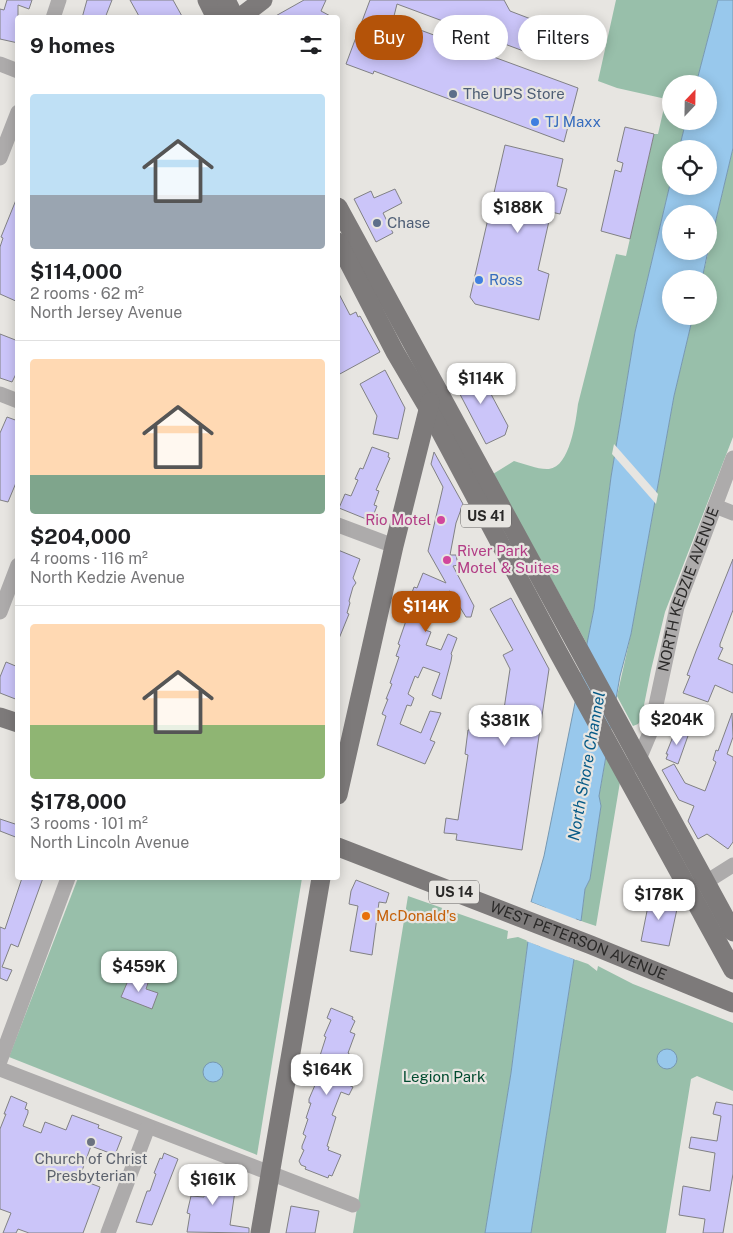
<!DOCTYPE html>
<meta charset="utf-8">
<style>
body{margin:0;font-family:"Public Sans",sans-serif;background:#f6f6f6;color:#202124;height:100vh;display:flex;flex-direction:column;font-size:19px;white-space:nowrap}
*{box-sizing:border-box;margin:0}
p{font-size:16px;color:#757577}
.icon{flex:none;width:28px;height:28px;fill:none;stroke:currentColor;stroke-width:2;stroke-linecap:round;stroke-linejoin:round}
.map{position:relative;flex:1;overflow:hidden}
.sheet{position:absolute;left:15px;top:15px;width:325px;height:865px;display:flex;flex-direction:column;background:#fff;border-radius:5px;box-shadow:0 2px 12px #0003}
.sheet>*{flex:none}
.guide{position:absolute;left:355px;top:15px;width:302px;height:45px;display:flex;gap:10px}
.needle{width:32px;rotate:22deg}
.buttons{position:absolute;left:662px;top:75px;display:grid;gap:10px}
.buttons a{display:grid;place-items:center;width:55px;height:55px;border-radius:50%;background:#fff;box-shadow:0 2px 12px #0003;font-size:25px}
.price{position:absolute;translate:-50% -42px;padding:0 11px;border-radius:10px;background:#fff;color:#222;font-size:16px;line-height:32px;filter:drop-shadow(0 1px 2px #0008)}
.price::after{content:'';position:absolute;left:50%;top:30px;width:15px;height:11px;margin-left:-8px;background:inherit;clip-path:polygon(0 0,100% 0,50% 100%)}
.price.on{background:#b45309;color:#fff}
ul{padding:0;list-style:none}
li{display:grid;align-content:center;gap:10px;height:265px;padding:0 15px}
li+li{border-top:1px solid #e0e0e0}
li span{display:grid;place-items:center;height:155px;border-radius:5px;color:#555}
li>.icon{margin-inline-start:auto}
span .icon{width:90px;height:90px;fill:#fffc;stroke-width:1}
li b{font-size:21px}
h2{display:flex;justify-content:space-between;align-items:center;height:60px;padding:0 15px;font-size:21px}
.chip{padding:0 18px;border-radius:22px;background:#fff;box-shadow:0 2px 12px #0003;font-size:18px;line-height:45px}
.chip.on{background:#b45309;color:#fff}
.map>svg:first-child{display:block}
.green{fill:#98bfaa}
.water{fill:#98c8ec;stroke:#7798b1}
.pier{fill:#e7e5e1}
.building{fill:#cbc5f9;stroke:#818184}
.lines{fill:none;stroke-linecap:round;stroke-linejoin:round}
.minor{stroke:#adabab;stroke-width:15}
.major{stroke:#7d7a7a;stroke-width:19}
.service-dot{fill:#5c6f8a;stroke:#e7e5e1;stroke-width:2}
.shop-dot{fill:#3f7fe0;stroke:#e7e5e1;stroke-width:2}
.hotel-dot{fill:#d1479c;stroke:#e7e5e1;stroke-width:2}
.food-dot{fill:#e8710a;stroke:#e7e5e1;stroke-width:2}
.worship-dot{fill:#6b7280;stroke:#e7e5e1;stroke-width:2}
.labels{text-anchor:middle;stroke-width:4.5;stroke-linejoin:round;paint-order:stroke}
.shield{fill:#e7e5e1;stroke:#636160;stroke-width:1}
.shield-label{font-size:14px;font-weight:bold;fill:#2a2928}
.service-label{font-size:15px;fill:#4e5e75;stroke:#e7e5e1;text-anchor:start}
.shop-label{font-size:15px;fill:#366cbe;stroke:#e7e5e1;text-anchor:start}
.hotel-label{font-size:15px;fill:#b23c85;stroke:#e7e5e1;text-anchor:end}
.street-label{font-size:15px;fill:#2a2928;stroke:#e7e5e1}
.food-label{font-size:15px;fill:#c56008;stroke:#e7e5e1;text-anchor:start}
.park-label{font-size:15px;fill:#004b2f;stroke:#e7e5e1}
.worship-label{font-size:15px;fill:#5b616d;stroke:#e7e5e1}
.water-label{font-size:16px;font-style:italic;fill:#055a87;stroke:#e7e5e1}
</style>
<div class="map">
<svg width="733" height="1233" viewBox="0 0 733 1233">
<rect width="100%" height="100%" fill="#e7e5e1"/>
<g class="green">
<path d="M616,0H718L696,84H671V121H686L679,149H671V180L635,332L611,477L594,609L587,644L493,474L514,461C525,464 539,470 549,469C570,467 576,420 578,404L616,254L626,256L654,134H658L666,99L617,88L598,81Z"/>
<polygon points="733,148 733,437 665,612 651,670 641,720 638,724 633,726 617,696 631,634 674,396 693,316 709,316 709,279 702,279"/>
<polygon points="606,757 620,782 596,926 581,921 585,889 590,879 601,806 599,796"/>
<polygon points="78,878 302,878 257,1155 9,1057"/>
<polygon points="408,896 508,931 507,939 518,937 528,941 511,1073 485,1233 353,1233"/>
<polygon points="574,959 588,964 597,971 598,966 633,984 733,1023 733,1091 697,1076 691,1079 666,1233 531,1233"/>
</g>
<g class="water">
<polygon points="718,0 733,0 733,148 709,249 709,214 671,214 671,251 708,251 702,279 671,279 671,316 693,316 674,396 631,634 620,676 599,796 601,806 590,879 585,889 581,921 576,919 569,957 574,959 531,1233 485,1233 511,1073 528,941 540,946 546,908 531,902 544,856 594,609 611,477 635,332 671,180 671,186 709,186 709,149 679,149 686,121 709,121 709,84 696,84"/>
<circle cx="667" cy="1059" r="10"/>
<circle cx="213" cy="1072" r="10"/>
</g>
<g class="pier">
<polygon points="614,444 658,494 656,504 612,454"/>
<polygon points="528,901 583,922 581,923 577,922 572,955 576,957 576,960 526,941 529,939 538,942 543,909 530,904"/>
</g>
<g class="building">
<polygon points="7,0 32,0 29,9 18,5 18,43 0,39 0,9 4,10"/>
<polygon points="87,0 112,0 105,18 82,18"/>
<polygon points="130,0 173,0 183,18 140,18"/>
<polygon points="304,0 326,0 321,11 334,18 272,18"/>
<polygon points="370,0 504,0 510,11 557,29 545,59 397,4 393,20 578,88 564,142 374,71 373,74 346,64"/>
<polygon points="625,127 654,134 630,239 601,231 615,170 621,172 623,163 617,161"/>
<polygon points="505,145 563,159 557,186 567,189 560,214 551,212 538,270 549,274 539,320 475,304 470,297"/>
<polygon points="395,189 402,203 383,213 393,233 376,242 354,199 371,191 374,198"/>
<polygon points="18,195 18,302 0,294 0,247 3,238 1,237"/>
<polygon points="338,292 350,315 356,312 358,317 360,316 380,352 338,375"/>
<polygon points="0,334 18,341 18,370 12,382 0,378"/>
<polygon points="476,366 508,426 505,435 486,444 452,379"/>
<polygon points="385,370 405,408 398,439 373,434 377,416 360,384"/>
<polygon points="7,417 18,421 18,478 8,502 0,500 0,433"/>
<polygon points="372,447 389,453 388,457 390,458 376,490 379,491 374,505 377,506 371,521 339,508 345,494 351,496 358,480 355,479 360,468 363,469"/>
<polygon points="434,452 463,504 456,523 450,555 456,555 458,565 453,566 474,606 471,617 466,617 450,591 438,596 425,626 426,627 425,630 431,632 426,645 441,650 448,634 457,638 451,654 452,655 451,661 441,699 432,695 440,673 423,667 418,678 415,676 408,694 414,698 411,706 407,705 400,724 421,733 430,711 441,713 430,740 435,742 425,764 377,745 386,716 382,714 388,699 386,699 392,684 390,683 399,657 396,656 400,645 398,644 408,615 406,614 412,599 410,598 414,587 417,588 423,573 446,583 428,551 443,487 431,464"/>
<polygon points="338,550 360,559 353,578 356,583 353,587 349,601 350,603 347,613 349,614 338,641"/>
<polygon points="733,559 733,610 720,644 720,647 723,648 718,659 733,665 733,693 715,685 708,702 683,693 690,676 687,675 696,651"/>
<polygon points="511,598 549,669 522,850 456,840 457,834 444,833 446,818 458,820 468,755 465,754 468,730 471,730 473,717 490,719 504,709 510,669 503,655 513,650 490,609"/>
<polygon points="6,662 18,667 18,700 0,693 0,677"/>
<polygon points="732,713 733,737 727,754 733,757 733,842 728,849 707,834 698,839 688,821 694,806 679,800 662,770 674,764 685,783 705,791 716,762 713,760 716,750 718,751"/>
<polygon points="676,729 689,733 678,764 666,759 668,754 666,754"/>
<polygon points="0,819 18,825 18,838 0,831"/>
<polygon points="22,878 43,878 18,947 11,944 2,967 12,970 7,981 0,978 0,927 5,929"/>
<polygon points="356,880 389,893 386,903 379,902 372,955 350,951 358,906 349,904 351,891"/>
<polygon points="650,896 673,900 677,909 669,946 641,941"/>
<polygon points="130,976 148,983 146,989 158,993 152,1009 121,997"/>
<polygon points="331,1008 353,1017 352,1019 355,1021 350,1032 355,1034 348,1053 349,1053 345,1064 346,1065 341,1080 345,1081 344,1083 353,1087 349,1095 341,1092 332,1115 336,1117 327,1146 329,1147 328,1150 341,1155 332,1176 329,1175 328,1178 305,1169 306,1167 301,1165 299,1161 304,1150 302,1149 302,1146 306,1136 303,1134 308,1119 306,1118 311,1103 309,1103 309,1099 315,1085 312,1084 319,1066 317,1065 326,1037 324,1036 331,1020 327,1018"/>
<polygon points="11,1096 27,1103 25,1109 28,1110 28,1113 23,1126 41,1133 45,1122 66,1130 72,1115 99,1125 98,1128 122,1137 115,1155 91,1146 79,1179 100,1187 83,1233 29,1233 18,1229 16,1233 3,1233 11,1213 0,1209 0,1129 6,1114 4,1114"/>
<polygon points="716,1102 733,1105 733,1174 723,1233 703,1233 705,1219 679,1215 683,1186 710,1191 715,1153 689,1148 691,1137 717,1141 721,1116 713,1114"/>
<polygon points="164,1153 178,1159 152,1225 136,1222 147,1191 150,1191 156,1174 154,1173 160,1158 162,1159"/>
<polygon points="204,1165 231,1175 226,1189 235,1191 230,1225 249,1228 249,1233 187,1232 190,1214 187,1213 191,1196 204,1197 207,1179 199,1176"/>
<polygon points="291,1206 319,1211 315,1233 286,1233"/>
</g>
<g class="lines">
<g class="minor">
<polyline points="53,18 59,0"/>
<polyline points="0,64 18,71"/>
<polyline points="0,158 18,112"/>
<polyline points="0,394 18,401"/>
<polyline points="715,506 733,513"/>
<polyline points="338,525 394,546"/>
<polyline points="0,612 18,565"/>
<path id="s1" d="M634,765L639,759L650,733L677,607L733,458"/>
<polyline points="706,882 733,865"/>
<polyline points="0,1061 68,878"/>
<polyline points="0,1069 353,1205"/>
<polyline points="108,1233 148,1127"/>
</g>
<g class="major">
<polyline points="207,0 216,18"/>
<polyline points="226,0 235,18"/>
<polyline points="239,18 263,0"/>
<polyline points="338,207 733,932"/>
<polyline points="338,242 395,352 428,408 558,652 733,970"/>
<polyline points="0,717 18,723"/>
<polyline points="338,795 394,546 430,402"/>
<path id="s2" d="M338,847L591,945L733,1003"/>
<polyline points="260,1233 321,878"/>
</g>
</g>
<g class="service-dot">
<circle cx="453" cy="94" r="5"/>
<circle cx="377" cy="223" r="5"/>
</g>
<g class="shop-dot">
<circle cx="535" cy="122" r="5"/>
<circle cx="479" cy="280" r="5"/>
</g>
<g class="hotel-dot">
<circle cx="441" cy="520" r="5"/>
<circle cx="447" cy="560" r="5"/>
</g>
<circle class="food-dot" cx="366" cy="916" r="5"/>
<circle class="worship-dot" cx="91" cy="1142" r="5"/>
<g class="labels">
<g class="shield">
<rect x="461" y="504.5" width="50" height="23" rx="4"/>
<rect x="429" y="880.5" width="50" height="23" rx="4"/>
</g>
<g class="shield-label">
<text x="486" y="521">US 41</text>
<text x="454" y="897">US 14</text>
</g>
<g class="service-label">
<text x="463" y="99">The UPS Store</text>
<text x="387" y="228">Chase</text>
</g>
<g class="shop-label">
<text x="545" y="127">TJ Maxx</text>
<text x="489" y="285">Ross</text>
</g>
<g class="hotel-label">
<text x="431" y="525">Rio Motel</text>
<text x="457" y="556" text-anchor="start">River Park<tspan x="457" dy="17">Motel &amp; Suites</tspan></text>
</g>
<g class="street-label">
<text dy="5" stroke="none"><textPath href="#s1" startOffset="185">NORTH KEDZIE AVENUE</textPath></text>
<text dy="5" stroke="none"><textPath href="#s2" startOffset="258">WEST PETERSON AVENUE</textPath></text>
</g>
<g class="food-label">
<text x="376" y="921">McDonald's</text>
</g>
<g class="park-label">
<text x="444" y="1082">Legion Park</text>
</g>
<g class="worship-label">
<text x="91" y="1164">Church of Christ<tspan x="91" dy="17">Presbyterian</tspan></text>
</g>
<g class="water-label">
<text transform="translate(586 766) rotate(-80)" y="6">North Shore Channel</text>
</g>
</g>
</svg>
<div class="buttons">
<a><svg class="needle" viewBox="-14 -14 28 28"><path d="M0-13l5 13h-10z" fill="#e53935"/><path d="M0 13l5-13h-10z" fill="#757577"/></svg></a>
<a><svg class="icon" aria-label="locate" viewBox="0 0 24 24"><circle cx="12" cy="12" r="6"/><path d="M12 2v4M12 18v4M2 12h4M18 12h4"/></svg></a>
<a>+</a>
<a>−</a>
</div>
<b class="price" style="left:518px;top:234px">$188K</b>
<b class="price" style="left:481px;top:405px">$114K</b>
<b class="price on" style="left:426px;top:633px">$114K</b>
<b class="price" style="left:677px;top:746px">$204K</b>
<b class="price" style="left:505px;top:747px">$381K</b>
<b class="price" style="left:659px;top:921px">$178K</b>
<b class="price" style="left:139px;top:993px">$459K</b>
<b class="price" style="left:327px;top:1096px">$164K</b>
<b class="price" style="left:213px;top:1206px">$161K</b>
<div class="guide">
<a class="chip on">Buy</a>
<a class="chip">Rent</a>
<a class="chip">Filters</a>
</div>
<section class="sheet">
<h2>9 homes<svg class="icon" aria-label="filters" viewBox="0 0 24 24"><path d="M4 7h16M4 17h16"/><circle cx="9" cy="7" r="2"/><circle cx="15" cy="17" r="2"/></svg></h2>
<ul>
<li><span style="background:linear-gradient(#bfe0f5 65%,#9aa5b1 0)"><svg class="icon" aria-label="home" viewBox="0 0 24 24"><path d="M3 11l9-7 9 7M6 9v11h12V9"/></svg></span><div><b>$114,000</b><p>2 rooms · 62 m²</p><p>North Jersey Avenue</p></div></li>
<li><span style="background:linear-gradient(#ffd9b3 75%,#7fa58c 0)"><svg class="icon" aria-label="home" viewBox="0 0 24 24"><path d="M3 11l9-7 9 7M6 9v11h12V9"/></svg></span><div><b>$204,000</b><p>4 rooms · 116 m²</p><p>North Kedzie Avenue</p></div></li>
<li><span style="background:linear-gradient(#ffd9b3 65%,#8fb573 0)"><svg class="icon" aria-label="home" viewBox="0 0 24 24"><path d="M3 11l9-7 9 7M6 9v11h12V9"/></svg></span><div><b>$178,000</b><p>3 rooms · 101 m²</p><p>North Lincoln Avenue</p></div></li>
</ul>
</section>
</div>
